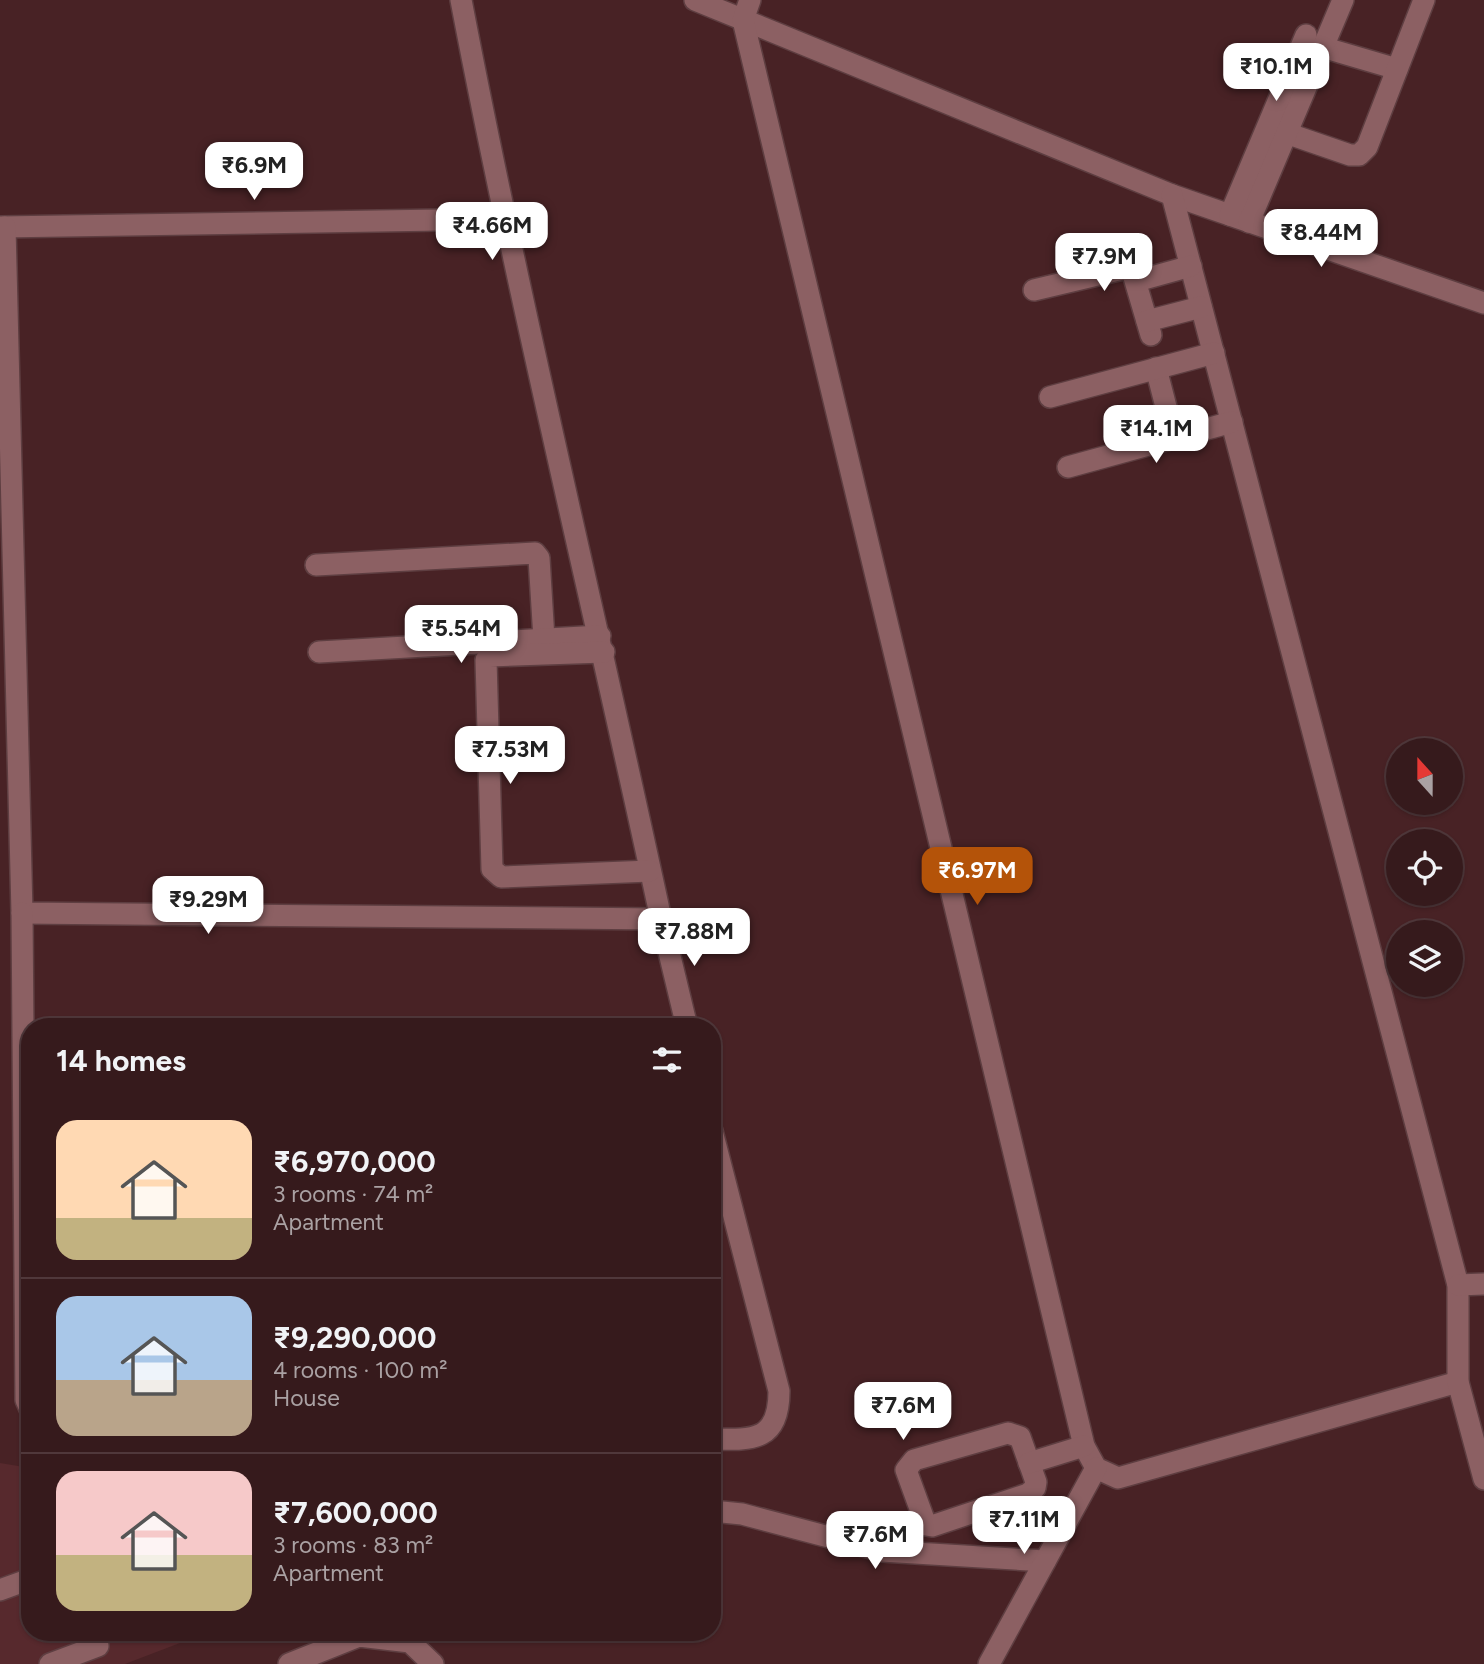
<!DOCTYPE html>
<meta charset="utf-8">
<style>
body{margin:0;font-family:Figtree,sans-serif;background:#412729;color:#f1f3f6;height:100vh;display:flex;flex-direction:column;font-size:26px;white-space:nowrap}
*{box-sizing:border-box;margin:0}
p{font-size:23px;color:#aaa1a3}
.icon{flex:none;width:38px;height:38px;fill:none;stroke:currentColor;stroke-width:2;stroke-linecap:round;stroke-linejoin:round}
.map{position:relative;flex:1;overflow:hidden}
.side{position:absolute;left:21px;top:1018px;width:700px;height:623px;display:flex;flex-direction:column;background:#361a1c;border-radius:28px;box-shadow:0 2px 5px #0004,0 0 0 2px #50383b}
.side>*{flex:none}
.needle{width:46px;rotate:339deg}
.tools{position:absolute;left:1386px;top:738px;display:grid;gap:14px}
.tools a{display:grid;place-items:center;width:77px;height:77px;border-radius:50%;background:#361a1c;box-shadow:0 2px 5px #0004,0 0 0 2px #50383b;font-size:35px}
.price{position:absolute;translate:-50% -60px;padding:0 16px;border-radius:14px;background:#fff;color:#222;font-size:23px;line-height:46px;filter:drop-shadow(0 2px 4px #0008)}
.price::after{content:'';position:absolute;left:50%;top:42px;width:21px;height:16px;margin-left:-10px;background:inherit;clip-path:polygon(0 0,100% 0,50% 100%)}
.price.selected{background:#b45309;color:#fff}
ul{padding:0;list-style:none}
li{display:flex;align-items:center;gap:21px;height:175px;padding:0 35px}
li+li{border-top:2px solid #50383b}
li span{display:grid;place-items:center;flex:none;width:196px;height:140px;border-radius:21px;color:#555}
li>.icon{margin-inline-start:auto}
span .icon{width:84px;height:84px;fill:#fffc;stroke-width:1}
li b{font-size:30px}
h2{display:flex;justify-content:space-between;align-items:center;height:84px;padding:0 35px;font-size:30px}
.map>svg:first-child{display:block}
.built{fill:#57292d}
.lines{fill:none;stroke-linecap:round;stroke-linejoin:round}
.minor-casing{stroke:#5e3e41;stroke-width:24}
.minor{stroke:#8c6063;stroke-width:21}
</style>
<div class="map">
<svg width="1484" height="1664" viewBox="0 0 1484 1664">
<rect width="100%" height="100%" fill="#482225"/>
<polygon class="built" points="0,1463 30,1468 30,1633 206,1633 125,1664 0,1664"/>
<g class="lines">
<defs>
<g id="minor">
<polyline points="695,0 1172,195 1484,303"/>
<polyline points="750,0 743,20 1084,1446 1096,1468 1118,1478 1458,1382"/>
<polyline points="1322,47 1397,69"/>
<polyline points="1286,133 1350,155 1359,155 1367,147 1424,0"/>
<polyline points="1172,195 1458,1285 1458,1382 1484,1479"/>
<polyline points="1230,215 1306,35"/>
<polyline points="1249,222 1343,0"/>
<polyline points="0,227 503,219"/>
<path d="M5,227L22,913L661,919C595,612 520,308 461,0"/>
<polyline points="1137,281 1191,266"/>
<polyline points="1034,290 1131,267 1151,335"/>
<polyline points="1147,321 1201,307"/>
<polyline points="1156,368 1174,438"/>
<polyline points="1050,397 1214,353"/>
<polyline points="1068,467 1232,422"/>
<polyline points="316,565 535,553 539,558 544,639"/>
<polyline points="319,652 600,636"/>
<polyline points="604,652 490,656 486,660 492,869 501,877 650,871"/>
<polyline points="22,913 26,1400 30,1409"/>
<polyline points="661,919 687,1027"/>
<path d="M712,1131L779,1391C779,1441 754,1440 712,1439"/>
<polyline points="1458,1285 1484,1284"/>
<polygon points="1008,1433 1020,1437 1036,1482 1035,1488 1028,1494 932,1526 926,1525 906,1470 914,1460"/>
<polyline points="1029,1463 1084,1446"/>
<polyline points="712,1511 742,1514 882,1551 1045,1561"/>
<polyline points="0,1590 30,1579"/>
<polyline points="50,1664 98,1646"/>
<polyline points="289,1664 359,1636 410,1642 433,1664"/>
<polyline points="989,1664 1096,1468"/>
</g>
</defs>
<use href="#minor" class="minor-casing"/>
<use href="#minor" class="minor"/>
</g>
</svg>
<div class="tools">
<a><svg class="needle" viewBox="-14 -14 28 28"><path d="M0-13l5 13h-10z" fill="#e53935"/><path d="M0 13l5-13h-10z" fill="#aaa1a3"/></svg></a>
<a><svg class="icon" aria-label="locate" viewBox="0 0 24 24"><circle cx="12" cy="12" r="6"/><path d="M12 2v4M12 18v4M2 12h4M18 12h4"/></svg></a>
<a><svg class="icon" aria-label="layers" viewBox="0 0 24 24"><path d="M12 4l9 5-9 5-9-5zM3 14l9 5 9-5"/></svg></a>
</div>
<b class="price" style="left:1276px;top:103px">₹10.1M</b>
<b class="price" style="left:254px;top:202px">₹6.9M</b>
<b class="price" style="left:492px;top:262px">₹4.66M</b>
<b class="price" style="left:1321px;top:269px">₹8.44M</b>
<b class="price" style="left:1104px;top:293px">₹7.9M</b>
<b class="price" style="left:1156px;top:465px">₹14.1M</b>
<b class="price" style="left:461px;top:665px">₹5.54M</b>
<b class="price" style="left:510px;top:786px">₹7.53M</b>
<b class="price selected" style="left:977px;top:907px">₹6.97M</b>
<b class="price" style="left:208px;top:936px">₹9.29M</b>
<b class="price" style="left:694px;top:968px">₹7.88M</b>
<b class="price" style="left:903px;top:1442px">₹7.6M</b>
<b class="price" style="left:1024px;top:1556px">₹7.11M</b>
<b class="price" style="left:875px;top:1571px">₹7.6M</b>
<section class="side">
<h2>14 homes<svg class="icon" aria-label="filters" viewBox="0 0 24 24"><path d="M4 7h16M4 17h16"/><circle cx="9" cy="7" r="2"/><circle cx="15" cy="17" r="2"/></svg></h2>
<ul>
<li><span style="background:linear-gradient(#ffd9b3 70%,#c2b280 0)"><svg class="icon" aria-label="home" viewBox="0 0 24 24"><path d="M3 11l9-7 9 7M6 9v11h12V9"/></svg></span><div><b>₹6,970,000</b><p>3 rooms · 74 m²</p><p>Apartment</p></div></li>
<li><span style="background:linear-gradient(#a9c7e8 60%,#b9a48a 0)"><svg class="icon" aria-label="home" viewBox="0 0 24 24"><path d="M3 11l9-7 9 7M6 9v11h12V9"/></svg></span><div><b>₹9,290,000</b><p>4 rooms · 100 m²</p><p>House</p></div></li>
<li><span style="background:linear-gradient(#f6c9c9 60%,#c2b280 0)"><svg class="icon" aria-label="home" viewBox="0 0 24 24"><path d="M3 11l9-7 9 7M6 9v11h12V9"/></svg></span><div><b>₹7,600,000</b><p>3 rooms · 83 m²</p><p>Apartment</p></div></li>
</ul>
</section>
</div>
